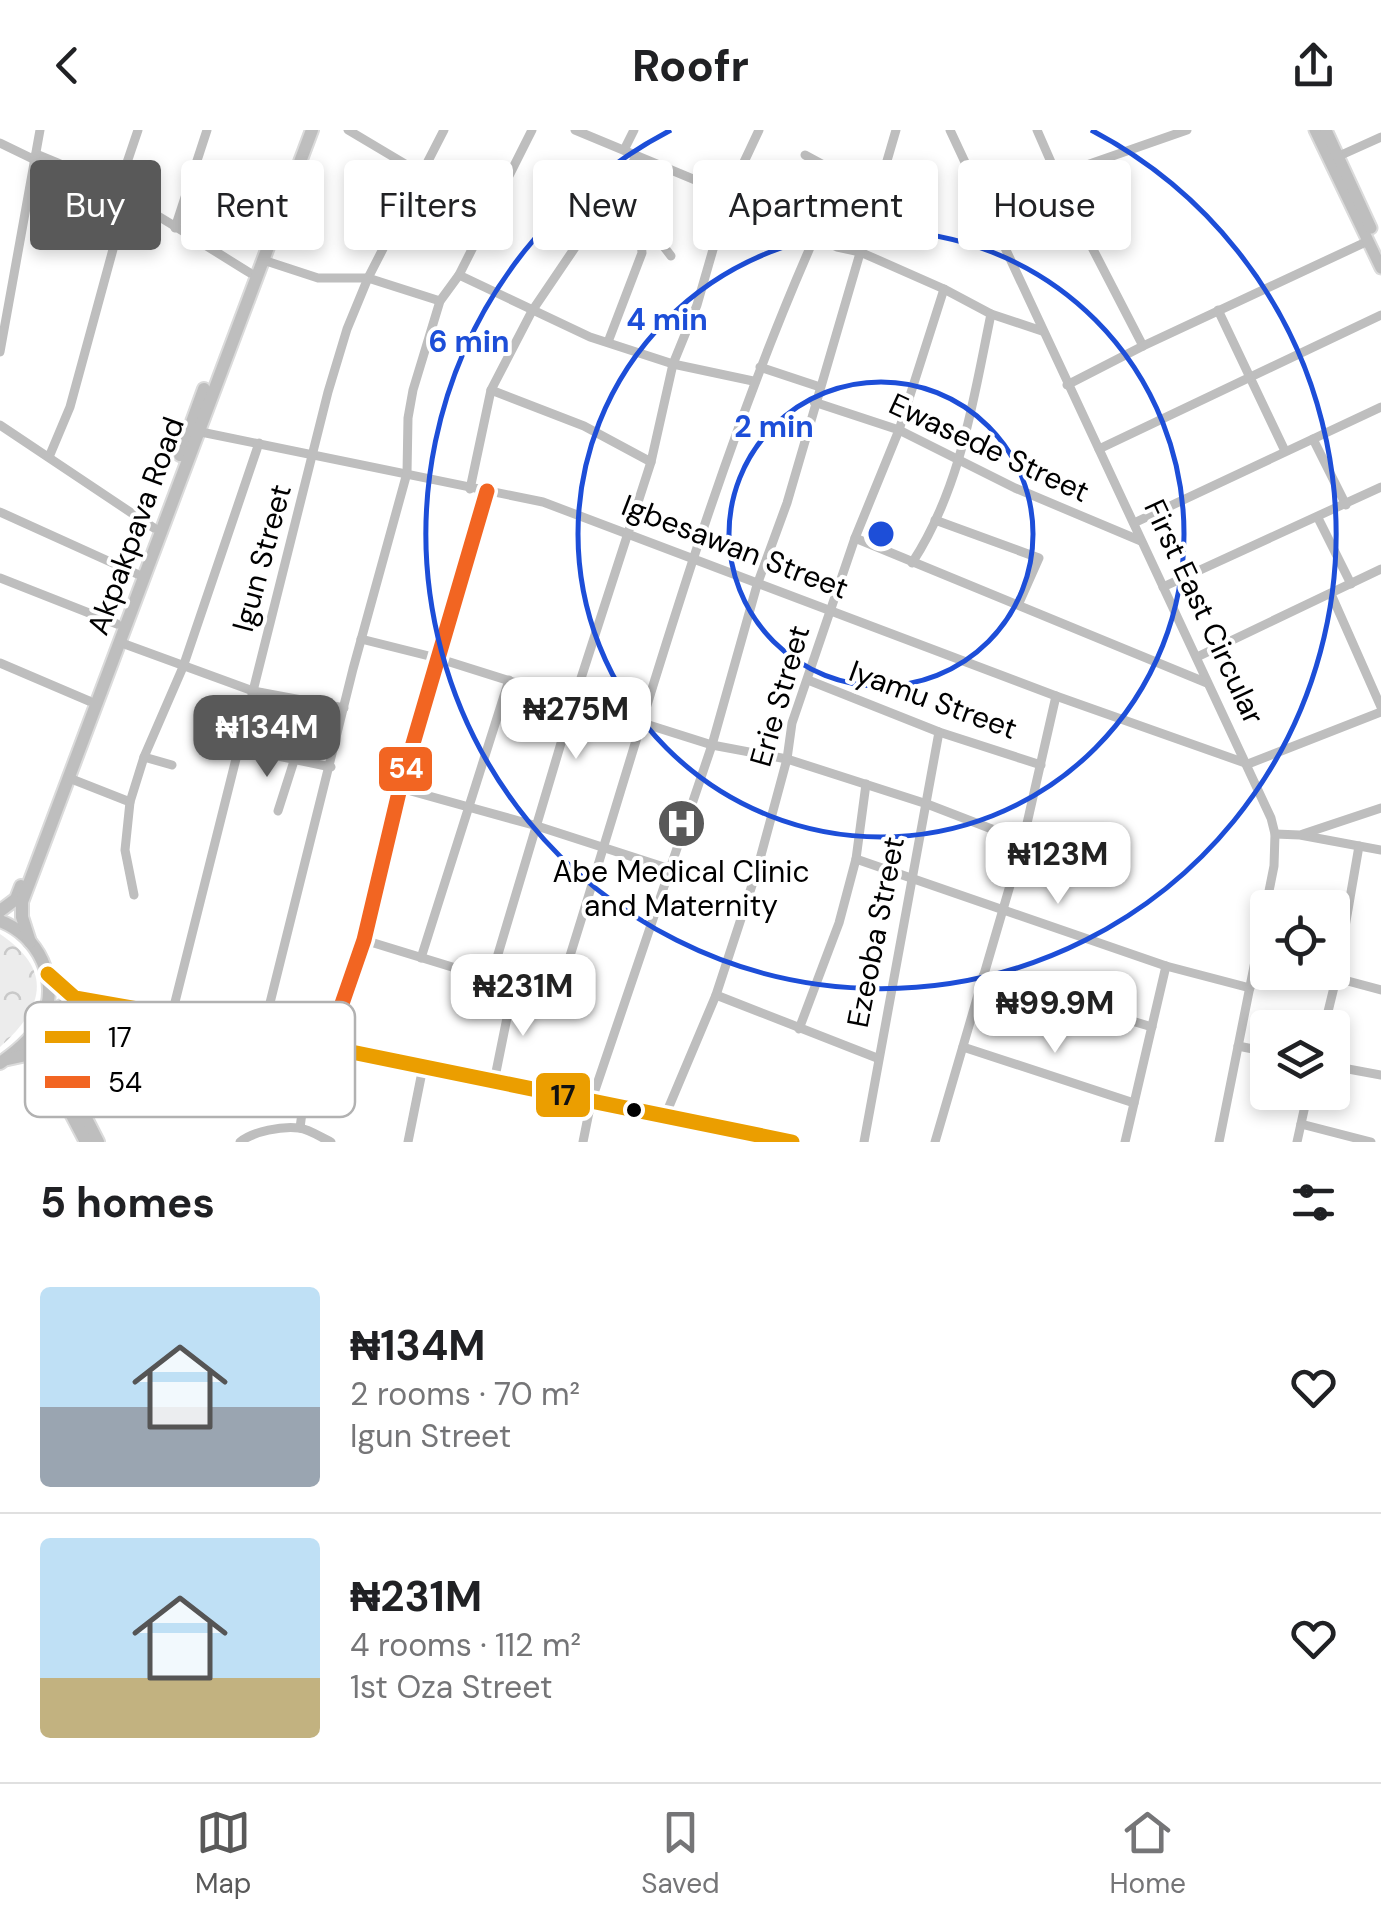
<!DOCTYPE html>
<meta charset="utf-8">
<style>
body{margin:0;font-family:"DM Sans",sans-serif;background:#f2f2f2;color:#202124;height:100vh;display:flex;flex-direction:column;font-size:38px;white-space:nowrap}
*{box-sizing:border-box;margin:0}
p{font-size:32px;color:#757577}
.icon{flex:none;width:55px;height:55px;fill:none;stroke:currentColor;stroke-width:2;stroke-linecap:round;stroke-linejoin:round}
.map{position:relative;height:1012px;overflow:hidden}
.sheet{display:flex;flex-direction:column;background:#fff;flex:1}
.sheet>*{flex:none}
.top-card{position:absolute;left:30px;top:30px;width:1322px;height:90px;display:flex;gap:20px}
.tools{position:absolute;left:1250px;top:760px;display:grid;gap:20px}
.tools a{display:grid;place-items:center;width:100px;height:100px;border-radius:10px;background:#fff;box-shadow:0 5px 15px #0003;font-size:50px}
.price{position:absolute;translate:-50% -85px;padding:0 22px;border-radius:20px;background:#fff;color:#222;font-size:32px;line-height:65px;filter:drop-shadow(0 2px 5px #0008)}
.price::after{content:'';position:absolute;left:50%;top:60px;width:30px;height:22px;margin-left:-15px;background:inherit;clip-path:polygon(0 0,100% 0,50% 100%)}
.price.selected{background:#595959;color:#fff}
ul{padding:0;list-style:none}
li{display:flex;align-items:center;gap:30px;height:250px;padding:0 40px}
li+li{border-top:2px solid #e0e0e0}
li span{display:grid;place-items:center;flex:none;width:280px;height:200px;border-radius:10px;color:#555}
li>.icon{margin-inline-start:auto}
span .icon{width:120px;height:120px;fill:#fffc;stroke-width:1}
li b{font-size:42px}
h2{display:flex;justify-content:space-between;align-items:center;height:120px;padding:0 40px;font-size:42px}
.chip{padding:0 35px;border-radius:10px;background:#fff;box-shadow:0 5px 15px #0003;font-size:35px;line-height:90px}
.chip.selected{background:#595959;color:#fff}
header{display:flex;justify-content:space-between;align-items:center;height:130px;padding:0 40px;background:#fff;font-size:45px;font-weight:700}
.menu{display:flex;justify-content:space-around;align-items:center;height:140px;border-top:2px solid #e0e0e0;background:#fff;font-size:28px;color:#757577}
.menu a{display:grid;justify-items:center;gap:5px}
.menu .selected{color:#595959}
.map>svg:first-child{display:block}
.park{fill:url(#park-crowns)}
.lines{fill:none;stroke-linecap:round;stroke-linejoin:round}
.major-casing{stroke:#dbdbdb;stroke-width:15}
.highway-casing{stroke:#dbdbdb;stroke-width:16}
.minor{stroke:#bebebe;stroke-width:9}
.major{stroke:#bebebe;stroke-width:11}
.highway{stroke:#bebebe;stroke-width:12}
.bus-1-casing{stroke:#fff;stroke-width:22}
.bus-2-casing{stroke:#fff;stroke-width:22}
.bus-1{stroke:#eb9e00;stroke-width:15}
.bus-2{stroke:#f26522;stroke-width:15}
.ring{fill:none;stroke:#1d4ed8;stroke-width:5}
.bus-dot{fill:#000;stroke:#fff;stroke-width:4}
.labels{text-anchor:middle;stroke-width:8;stroke-linejoin:round;paint-order:stroke}
.street-label{font-size:30px;fill:#000;stroke:#fff}
.poi-label{font-size:30px;fill:#000;stroke:#fff}
.key{fill:#fff;stroke:#b2b2b2;stroke-width:2.5}
.key-label{font-size:28px;fill:#000}
.centre{fill:#1d4ed8;stroke:#fff;stroke-width:5}
.ring-label{font-size:30px;text-anchor:middle;font-weight:bold;fill:#1d4ed8;stroke:#fff;stroke-width:8;stroke-linejoin:round;paint-order:stroke}
.line-badge{stroke:#fff;stroke-width:4}
.badge-label{font-size:28px;text-anchor:middle;font-weight:bold;fill:#fff}
.pale-badge-label{font-size:28px;text-anchor:middle;font-weight:bold;fill:#111}
</style>
<header><svg class="icon" aria-label="back" viewBox="0 0 24 24"><path d="M15 5l-7 7 7 7"/></svg>Roofr<svg class="icon" aria-label="share" viewBox="0 0 24 24"><path d="M12 15V3M7 8l5-5 5 5M5 13v7h14v-7"/></svg></header>
<div class="map">
<svg width="1381" height="1012" viewBox="0 0 1381 1012">
<defs>
<pattern id="park-crowns" width="20" height="18" patternUnits="userSpaceOnUse" patternTransform="scale(2.5)"><rect width="20" height="18" fill="#ececec"/><path d="M2 6a3 3 0 1 1 6 0M12 15a3 3 0 1 1 6 0" fill="none" stroke="#c9c9c9"/></pattern>
</defs>
<rect width="100%" height="100%" fill="#fff"/>
<path class="park" d="M0,804C54,840 44,878 0,917Z"/>
<g class="lines">
<defs>
<g id="major">
<polyline points="1315,0 1381,138"/>
<polyline points="1326,0 1371,98"/>
<polyline points="48,844 75,868 263,901 327,917 792,1012"/>
<polyline points="44,885 75,868"/>
</g>
<g id="highway">
<polyline points="180,325 204,259"/>
<polyline points="0,781 16,769 21,756"/>
<path d="M0,791C38,805 60,850 43,888C35,906 16,922 0,933"/>
<polyline points="30,812 22,787 22,772 312,0"/>
<polyline points="43,889 43,904 98,1012"/>
<polyline points="8,929 31,924 45,934 86,1012"/>
</g>
</defs>
<use href="#major" class="major-casing"/>
<use href="#highway" class="highway-casing"/>
<g class="minor">
<polyline points="348,0 422,44"/>
<polyline points="575,0 729,64 837,117 860,122 944,159 991,184 1042,201"/>
<polyline points="950,0 1271,688 1275,704 1274,736 1219,1012"/>
<polyline points="1037,0 1068,71 1143,216"/>
<polyline points="0,13 33,29"/>
<polyline points="624,20 634,0"/>
<path d="M36,24C113,54 180,100 250,143"/>
<polyline points="805,25 877,64"/>
<polyline points="1339,26 1381,7"/>
<polyline points="1058,45 1187,0"/>
<polyline points="117,62 138,0"/>
<polyline points="596,86 641,110 642,123 608,212"/>
<polyline points="175,98 207,0"/>
<polyline points="997,104 1068,71"/>
<polyline points="641,110 661,113 671,126"/>
<polyline points="263,130 318,148 368,148 440,171"/>
<polyline points="459,145 590,207 673,234 753,251"/>
<polyline points="1218,180 1285,321"/>
<polyline points="0,222 40,0"/>
<polyline points="760,237 820,257"/>
<polyline points="1067,255 1143,216 1368,111"/>
<polyline points="491,260 584,296 651,332"/>
<polyline points="814,272 899,300 1015,358 1141,411"/>
<polyline points="0,295 154,398"/>
<polyline points="196,301 543,372 1056,566 1248,634 1381,582"/>
<polyline points="1313,309 1346,375"/>
<polyline points="1099,319 1381,185"/>
<polyline points="49,327 70,277 127,68"/>
<polyline points="470,359 491,260 532,181 637,26"/>
<polyline points="0,382 137,444"/>
<polyline points="1318,388 1351,454"/>
<polyline points="935,390 1039,428 1019,473"/>
<polyline points="1134,393 1381,277"/>
<polyline points="855,408 1207,553"/>
<path d="M912,433C961,358 973,271 991,184"/>
<polyline points="0,448 117,494"/>
<polyline points="1163,457 1381,357"/>
<polyline points="1331,464 1381,577"/>
<polyline points="361,509 437,528 712,615 787,629 927,674 1023,711"/>
<polyline points="119,512 253,561 344,578"/>
<polyline points="1197,527 1381,439"/>
<polyline points="0,533 89,571"/>
<polyline points="808,550 939,602 1041,635"/>
<polyline points="239,618 331,637"/>
<polyline points="144,627 172,635"/>
<polyline points="69,648 130,672"/>
<polyline points="400,658 537,696 670,739"/>
<polyline points="278,681 294,631"/>
<polyline points="1275,704 1300,705 1381,720"/>
<polyline points="1303,704 1381,678"/>
<polyline points="856,729 1166,836 1250,858"/>
<polyline points="134,765 125,720 130,672 144,627 183,537 259,313"/>
<path d="M364,810L553,868L558,864C639,609 707,350 816,104"/>
<polyline points="421,828 509,550"/>
<polyline points="1314,842 1381,860"/>
<polyline points="983,846 1152,897"/>
<polyline points="490,851 573,573 651,332 673,234 697,175 729,64 759,0"/>
<polyline points="716,865 877,928"/>
<polyline points="172,884 328,262 347,199 368,148 444,0"/>
<polyline points="1324,898 1336,849 1359,716"/>
<polyline points="799,899 839,793 856,729 866,654"/>
<polyline points="263,901 353,539 407,343 408,288 413,260 440,171 459,145 532,0"/>
<polyline points="1238,916 1268,922"/>
<polyline points="327,917 364,810 400,658 487,361"/>
<polyline points="963,917 1134,973"/>
<polyline points="1332,936 1381,945"/>
<polyline points="494,952 513,858"/>
<polyline points="665,986 716,865 757,740 787,629 792,593 855,408 899,300 944,159"/>
<polyline points="1301,994 1371,1012"/>
<polyline points="300,998 311,913"/>
<path d="M240,1012C254,1001 282,996 299,998C309,999 322,1008 331,1012"/>
<polyline points="408,1012 423,937"/>
<polyline points="583,1012 591,972 712,615 757,455 787,373 896,0"/>
<polyline points="864,1012 939,602"/>
<polyline points="935,1012 1023,711 1056,566"/>
<polyline points="1125,1012 1166,836"/>
<polyline points="1297,1012 1308,962"/>
</g>
<use href="#major" class="major"/>
<use href="#highway" class="highway"/>
<defs>
<polyline id="bus-1" points="48,844 75,868 263,901 327,917 792,1012"/>
<polyline id="bus-2" points="327,917 364,810 400,658 487,361"/>
</defs>
<use href="#bus-1" class="bus-1-casing"/>
<use href="#bus-2" class="bus-2-casing"/>
<use href="#bus-1" class="bus-1"/>
<use href="#bus-2" class="bus-2"/>
</g>
<g class="ring">
<circle cx="881" cy="404" r="152"/>
<circle cx="881" cy="404" r="303"/>
<path d="M1091 0A455 455 0 1 1 671 0"/>
</g>
<defs>
<symbol id="hospital-disc" viewBox="-11 -11 22 22"><circle r="9.5" fill="#595959" stroke="#fff"/><path d="M-5-5h3v3.5h4V-5h3V5h-3V1.5h-4V5h-3Z" fill="#fff"/></symbol>
</defs>
<g fill-rule="evenodd">
<use href="#hospital-disc" x="654" y="666" width="55" height="55"/>
</g>
<circle class="bus-dot" cx="634" cy="980" r="9"/>
<g class="labels">
<g class="street-label">
<text transform="translate(989 318) rotate(25)" y="10">Ewasede Street</text>
<text transform="translate(136 396) rotate(-70)" y="10">Akpakpava Road</text>
<text transform="translate(735 417) rotate(21)" y="10">Igbesawan Street</text>
<text transform="translate(262 428) rotate(-75)" y="10">Igun Street</text>
<text transform="translate(1204 482) rotate(65)" y="10">First East Circular</text>
<text transform="translate(780 566) rotate(-74)" y="10">Erie Street</text>
<text transform="translate(933 570) rotate(20)" y="10">Iyamu Street</text>
<text transform="translate(876 802) rotate(-79)" y="10">Ezeoba Street</text>
</g>
<g class="poi-label">
<text x="681" y="752">Abe Medical Clinic<tspan x="681" dy="34">and Maternity</tspan></text>
</g>
</g>
<rect x="25" y="872" width="330" height="115" rx="15" class="key"/>
<rect x="45" y="901" width="45" height="12" fill="#eb9e00"/>
<rect x="45" y="946" width="45" height="12" fill="#f26522"/>
<g class="key-label">
<text x="108" y="917">17</text>
<text x="108" y="962">54</text>
</g>
<circle cx="881" cy="404" r="15" class="centre"/>
<g class="ring-label">
<text x="667" y="200">4 min</text>
<text x="469" y="222">6 min</text>
<text x="774" y="307">2 min</text>
</g>
<g class="line-badge">
<rect x="377" y="615" width="57" height="48" rx="10" fill="#f26522"/>
<rect x="534" y="941" width="58" height="48" rx="10" fill="#eb9e00"/>
</g>
<g class="badge-label">
<text x="406" y="648">54</text>
</g>
<g class="pale-badge-label">
<text x="563" y="975">17</text>
</g>
</svg>
<div class="tools">
<a><svg class="icon" aria-label="locate" viewBox="0 0 24 24"><circle cx="12" cy="12" r="6"/><path d="M12 2v4M12 18v4M2 12h4M18 12h4"/></svg></a>
<a><svg class="icon" aria-label="layers" viewBox="0 0 24 24"><path d="M12 4l9 5-9 5-9-5zM3 14l9 5 9-5"/></svg></a>
</div>
<b class="price" style="left:576px;top:632px">₦275M</b>
<b class="price selected" style="left:267px;top:650px">₦134M</b>
<b class="price" style="left:1058px;top:777px">₦123M</b>
<b class="price" style="left:523px;top:909px">₦231M</b>
<b class="price" style="left:1055px;top:926px">₦99.9M</b>
<div class="top-card">
<a class="chip selected">Buy</a>
<a class="chip">Rent</a>
<a class="chip">Filters</a>
<a class="chip">New</a>
<a class="chip">Apartment</a>
<a class="chip">House</a>
</div>
</div>
<section class="sheet">
<h2>5 homes<svg class="icon" aria-label="filters" viewBox="0 0 24 24"><path d="M4 7h16M4 17h16"/><circle cx="9" cy="7" r="2"/><circle cx="15" cy="17" r="2"/></svg></h2>
<ul>
<li><span style="background:linear-gradient(#bfe0f5 60%,#9aa5b1 0)"><svg class="icon" aria-label="home" viewBox="0 0 24 24"><path d="M3 11l9-7 9 7M6 9v11h12V9"/></svg></span><div><b>₦134M</b><p>2 rooms · 70 m²</p><p>Igun Street</p></div><svg class="icon" aria-label="heart" viewBox="0 0 24 24"><path d="M12 20l-8-8c-3-5 5-10 8-4 3-6 11-1 8 4z"/></svg></li>
<li><span style="background:linear-gradient(#bfe0f5 70%,#c2b280 0)"><svg class="icon" aria-label="home" viewBox="0 0 24 24"><path d="M3 11l9-7 9 7M6 9v11h12V9"/></svg></span><div><b>₦231M</b><p>4 rooms · 112 m²</p><p>1st Oza Street</p></div><svg class="icon" aria-label="heart" viewBox="0 0 24 24"><path d="M12 20l-8-8c-3-5 5-10 8-4 3-6 11-1 8 4z"/></svg></li>
</ul>
</section>
<nav class="menu">
<a class="selected"><svg class="icon" aria-label="map" viewBox="0 0 24 24"><path d="M3 6l6-2 6 2 6-2v14l-6 2-6-2-6 2zM9 4v14M15 6v14"/></svg>Map</a>
<a><svg class="icon" aria-label="saved" viewBox="0 0 24 24"><path d="M7 4h10v16l-5-4-5 4z"/></svg>Saved</a>
<a><svg class="icon" aria-label="home" viewBox="0 0 24 24"><path d="M3 11l9-7 9 7M6 9v11h12V9"/></svg>Home</a>
</nav>
